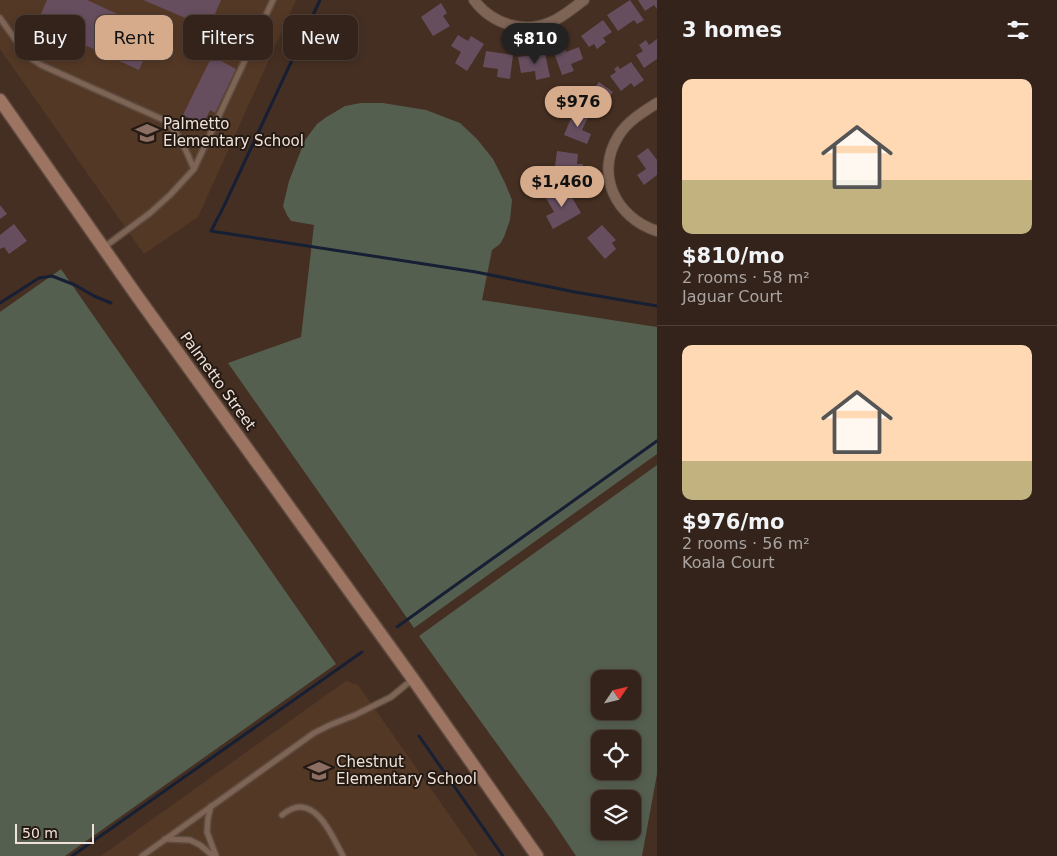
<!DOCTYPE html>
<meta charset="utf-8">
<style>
body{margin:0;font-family:"DejaVu Sans",sans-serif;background:#3f2f27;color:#f1f3f6;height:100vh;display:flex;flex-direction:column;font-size:19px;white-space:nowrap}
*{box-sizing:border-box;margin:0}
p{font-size:16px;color:#a9a4a2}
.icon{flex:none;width:28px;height:28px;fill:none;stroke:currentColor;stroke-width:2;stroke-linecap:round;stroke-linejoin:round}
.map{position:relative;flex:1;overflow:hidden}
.side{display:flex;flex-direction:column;background:#34231a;width:400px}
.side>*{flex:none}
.banner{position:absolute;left:15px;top:15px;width:475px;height:45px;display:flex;gap:10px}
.needle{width:32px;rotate:55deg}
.fabs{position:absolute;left:591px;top:670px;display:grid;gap:10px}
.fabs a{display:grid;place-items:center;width:50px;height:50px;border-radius:10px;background:#34231a;box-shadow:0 2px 8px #0003,0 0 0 1px #4e4039;font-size:25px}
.scale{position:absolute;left:15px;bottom:12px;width:79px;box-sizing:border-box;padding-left:5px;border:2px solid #f1e2d9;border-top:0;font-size:14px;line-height:18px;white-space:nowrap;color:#f1e2d9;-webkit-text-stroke:4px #241a14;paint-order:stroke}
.price{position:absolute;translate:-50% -42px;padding:0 11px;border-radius:18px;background:#d6ab8b;color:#111;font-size:16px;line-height:32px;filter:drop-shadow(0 1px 2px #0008)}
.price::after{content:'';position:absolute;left:50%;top:30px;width:15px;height:11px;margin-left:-8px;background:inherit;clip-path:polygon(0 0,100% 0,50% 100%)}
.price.current{background:#222;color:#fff}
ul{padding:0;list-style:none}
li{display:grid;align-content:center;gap:10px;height:265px;padding:0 25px}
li+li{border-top:1px solid #4e4039}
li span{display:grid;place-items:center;height:155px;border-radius:10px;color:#555}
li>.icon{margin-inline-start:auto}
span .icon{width:90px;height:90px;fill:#fffc;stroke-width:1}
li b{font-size:21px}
h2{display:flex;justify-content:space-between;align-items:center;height:60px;padding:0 25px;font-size:21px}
.chip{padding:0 18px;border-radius:10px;background:#34231a;box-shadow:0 2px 8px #0003,0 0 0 1px #4e4039;font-size:18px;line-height:45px}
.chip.current{background:#d6ab8b;color:#111}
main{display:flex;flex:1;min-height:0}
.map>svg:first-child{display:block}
.built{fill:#543826}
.green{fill:#555f50;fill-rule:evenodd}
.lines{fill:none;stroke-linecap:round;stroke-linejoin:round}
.stream{stroke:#161f33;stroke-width:3}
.building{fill:#664e5f}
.lane-casing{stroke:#5e4c40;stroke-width:8}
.street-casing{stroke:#5e4c40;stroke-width:12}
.secondary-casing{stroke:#5e4c40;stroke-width:15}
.lane{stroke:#7e6455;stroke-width:5}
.street{stroke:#7e6455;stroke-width:10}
.secondary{stroke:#9d7461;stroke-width:12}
.labels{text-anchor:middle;stroke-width:4;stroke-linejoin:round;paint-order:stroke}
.poi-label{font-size:15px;fill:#f1e2d9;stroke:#241a14;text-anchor:start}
.street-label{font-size:15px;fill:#f1e2d9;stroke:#241a14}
</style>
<main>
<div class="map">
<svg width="657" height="856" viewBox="0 0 657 856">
<rect width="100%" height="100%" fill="#452f22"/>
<g class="built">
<polygon points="0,0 296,0 198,217 144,254 0,49"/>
<polygon points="346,681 358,685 478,856 101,856"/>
</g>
<g class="green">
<polygon points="361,103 383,103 426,110 460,123 477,139 493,159 505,183 512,200 510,220 504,237 500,244 492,250 482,300 657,327 657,454 414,628 228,363 301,337 314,225 291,221 287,215 283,206 289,181 305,140 317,124 325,118 345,106"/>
<polygon points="61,269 336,664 65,856 0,856 0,312"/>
<path d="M657,465V774L642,856H576L552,820L419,636ZM600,679H632V711H600ZM600,739H632V771H600ZM600,799H632V831H600Z"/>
</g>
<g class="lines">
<g class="stream">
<polyline points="320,0 224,206 211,231 476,272 575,292 657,306"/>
<polyline points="0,303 39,278 52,276 75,285 94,296 111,303"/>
<polyline points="397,627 657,441"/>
<polyline points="419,736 503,856"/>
<polyline points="72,856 362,652"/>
</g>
</g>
<g class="building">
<polygon points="47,0 87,0 156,32 139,70 37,23"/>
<polygon points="143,0 221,0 209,28"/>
<polygon points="630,0 644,20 637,24 634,20 618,31 607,15"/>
<polygon points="638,0 657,0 657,9 654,5 645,11"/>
<polygon points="441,3 447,13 443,16 450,26 433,36 421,17"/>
<polygon points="603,20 612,32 603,38 606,42 597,49 594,44 589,47 581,36"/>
<polygon points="458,35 468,41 471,36 484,44 467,71 455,63 461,52 451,46"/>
<polygon points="657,39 657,59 644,68 636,55 643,51 639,45 646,40 649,45"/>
<polygon points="564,45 566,52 579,47 583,59 571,64 574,71 562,75 553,50"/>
<polygon points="486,51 513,55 510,79 497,77 498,69 483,67"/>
<polygon points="545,53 550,77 536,80 535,71 521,73 518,57"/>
<polygon points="212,56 236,69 215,113 210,110 203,125 183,115"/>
<polygon points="631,62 644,80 634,87 631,83 621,91 610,76 616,72 614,69 618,66 620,69"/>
<polygon points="599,82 613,92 603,106 607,109 601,117 583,104"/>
<polygon points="574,111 588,117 582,130 591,134 587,144 564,135"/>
<polygon points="648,148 657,160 657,175 644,185 637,175 646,169 637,156"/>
<polygon points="557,151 578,154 577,164 583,164 581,178 554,174"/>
<polygon points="566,187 581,213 553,229 546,216 554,212 546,198"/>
<polygon points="0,205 7,214 0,219"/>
<polygon points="14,224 27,241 9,254 4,247 0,249 0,235"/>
<polygon points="602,225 616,240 612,243 616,249 605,259 587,238"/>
</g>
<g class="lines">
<defs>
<g id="lane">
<path d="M0,18L27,56L41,65L164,120C180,133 186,151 194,169"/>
<polyline points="103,248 150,213 170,195 194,169 273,0"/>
<polyline points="211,806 208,818 207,832 216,856"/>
<path d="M282,815C287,811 294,807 300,807C321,807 334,840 343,856"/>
<polyline points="165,839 190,840 200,845 213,856"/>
<polyline points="142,856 314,733 330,725 355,715 391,697 413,679"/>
</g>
<g id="street">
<path d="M474,0C492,24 523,34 551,22C563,17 574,7 584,0"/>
<path d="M657,103C643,112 628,121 619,135C594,174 616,218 657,231"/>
</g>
<polyline id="secondary" points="0,100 137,296 413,679 537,856"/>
</defs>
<use href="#lane" class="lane-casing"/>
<use href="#street" class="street-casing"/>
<use href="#secondary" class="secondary-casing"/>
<use href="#lane" class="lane"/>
<use href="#street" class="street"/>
<use href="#secondary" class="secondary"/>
</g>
<defs>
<symbol id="school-bare" viewBox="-9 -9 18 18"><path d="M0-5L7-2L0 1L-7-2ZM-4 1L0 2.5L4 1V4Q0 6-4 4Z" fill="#8d6e63" stroke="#241a14" stroke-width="2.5" paint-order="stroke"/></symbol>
</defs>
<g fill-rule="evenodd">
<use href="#school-bare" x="131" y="117" width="32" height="32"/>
<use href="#school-bare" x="303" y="755" width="32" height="32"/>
</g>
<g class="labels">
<g class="poi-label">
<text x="163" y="129">Palmetto<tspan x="163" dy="17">Elementary School</tspan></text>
<text x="336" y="767">Chestnut<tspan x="336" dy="17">Elementary School</tspan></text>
</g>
<g class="street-label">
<text transform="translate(218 381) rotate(54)" y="5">Palmetto Street</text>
</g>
</g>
</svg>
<div class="fabs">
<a><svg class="needle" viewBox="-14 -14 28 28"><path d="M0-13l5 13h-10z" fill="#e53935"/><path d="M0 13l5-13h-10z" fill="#a9a4a2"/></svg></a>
<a><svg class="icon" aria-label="locate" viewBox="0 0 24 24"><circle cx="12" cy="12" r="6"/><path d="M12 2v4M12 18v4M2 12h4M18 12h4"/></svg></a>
<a><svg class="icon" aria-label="layers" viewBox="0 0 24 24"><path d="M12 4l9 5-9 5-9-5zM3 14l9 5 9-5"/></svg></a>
</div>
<div class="scale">50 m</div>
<b class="price current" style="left:535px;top:65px">$810</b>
<b class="price" style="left:578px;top:128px">$976</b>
<b class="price" style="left:562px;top:208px">$1,460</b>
<div class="banner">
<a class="chip">Buy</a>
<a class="chip current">Rent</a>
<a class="chip">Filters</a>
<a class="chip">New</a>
</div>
</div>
<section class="side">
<h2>3 homes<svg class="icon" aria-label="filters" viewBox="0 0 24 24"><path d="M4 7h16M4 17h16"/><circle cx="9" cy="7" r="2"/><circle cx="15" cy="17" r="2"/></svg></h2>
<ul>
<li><span style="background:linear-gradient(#ffd9b3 65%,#c2b280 0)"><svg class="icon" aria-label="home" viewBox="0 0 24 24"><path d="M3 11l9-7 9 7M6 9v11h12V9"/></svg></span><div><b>$810/mo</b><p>2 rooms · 58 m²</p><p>Jaguar Court</p></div></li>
<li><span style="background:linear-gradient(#ffd9b3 75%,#c2b280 0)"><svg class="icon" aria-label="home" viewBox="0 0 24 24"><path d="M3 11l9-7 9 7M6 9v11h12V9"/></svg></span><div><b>$976/mo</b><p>2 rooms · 56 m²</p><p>Koala Court</p></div></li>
</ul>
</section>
</main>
